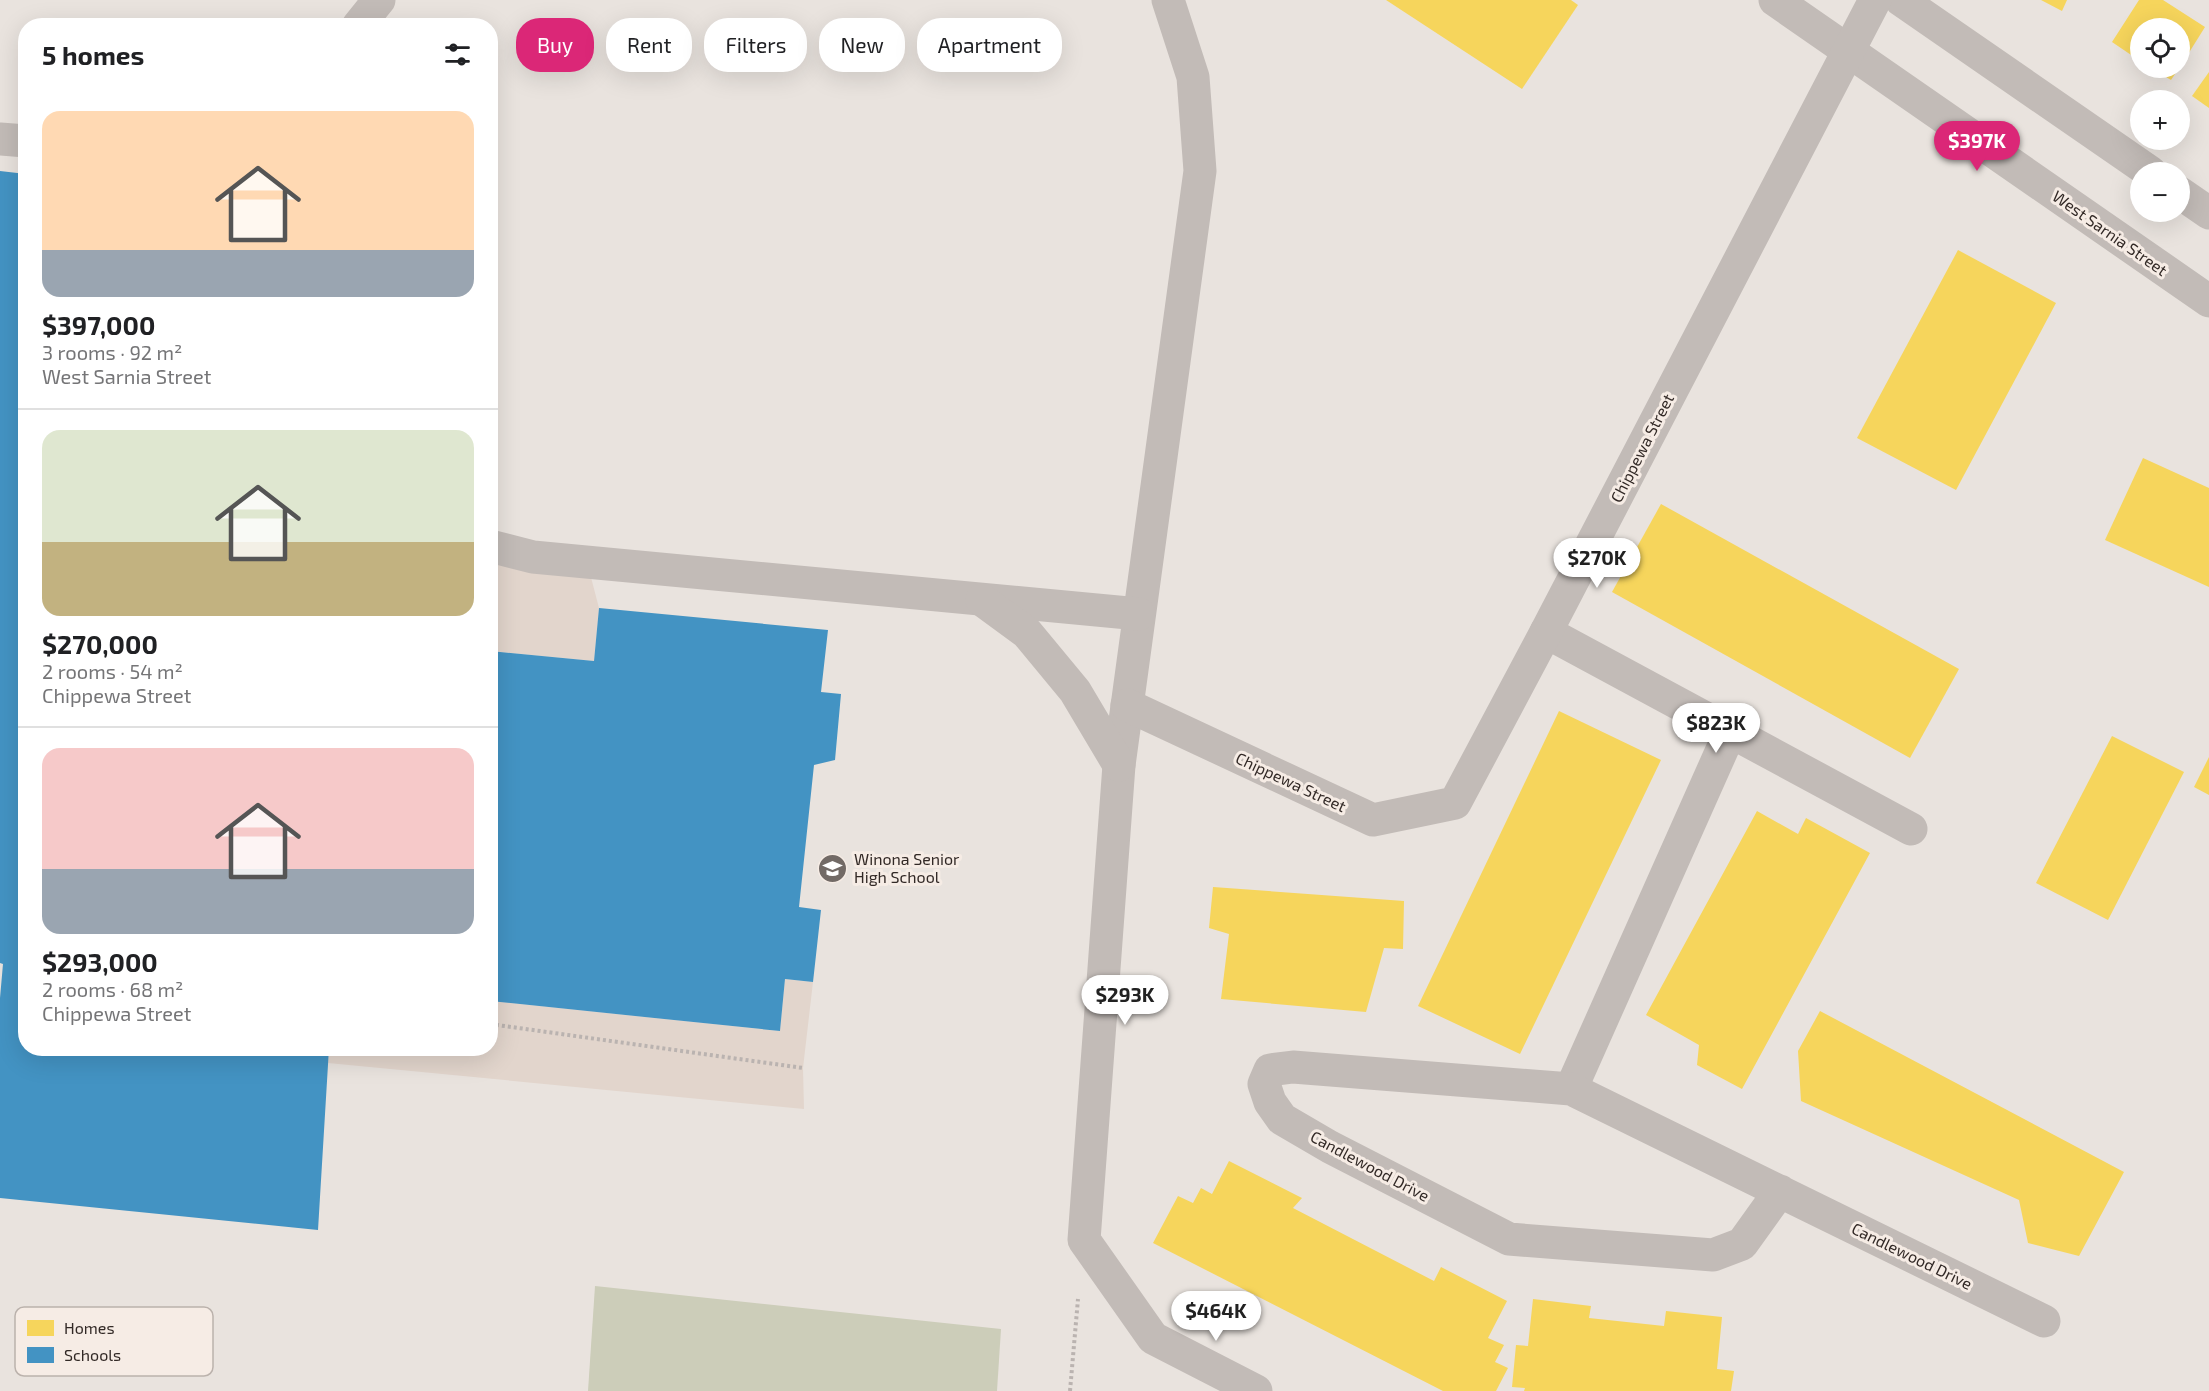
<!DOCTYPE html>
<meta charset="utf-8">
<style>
body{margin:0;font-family:"Exo 2",sans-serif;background:#f2f2f2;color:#202124;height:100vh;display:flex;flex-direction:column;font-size:22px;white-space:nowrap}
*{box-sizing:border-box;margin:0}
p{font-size:20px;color:#757577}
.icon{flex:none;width:33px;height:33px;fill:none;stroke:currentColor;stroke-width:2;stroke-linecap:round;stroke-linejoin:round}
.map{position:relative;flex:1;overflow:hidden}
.panel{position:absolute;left:18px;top:18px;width:480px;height:1038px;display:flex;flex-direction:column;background:#fff;border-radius:24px;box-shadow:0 6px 24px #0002}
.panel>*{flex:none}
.guide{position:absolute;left:516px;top:18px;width:570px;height:54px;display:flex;gap:12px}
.tools{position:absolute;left:2130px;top:18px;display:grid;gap:12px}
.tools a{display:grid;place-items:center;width:60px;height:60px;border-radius:50%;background:#fff;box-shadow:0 6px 24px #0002;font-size:30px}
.price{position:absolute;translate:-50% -51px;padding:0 14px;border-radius:21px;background:#fff;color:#222;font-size:20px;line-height:39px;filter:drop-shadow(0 2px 3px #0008)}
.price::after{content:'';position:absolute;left:50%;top:36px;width:18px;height:14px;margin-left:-9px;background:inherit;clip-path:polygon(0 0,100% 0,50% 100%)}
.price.current{background:#db2777;color:#fff}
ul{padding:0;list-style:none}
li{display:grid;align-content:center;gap:12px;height:318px;padding:0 24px}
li+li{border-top:2px solid #e0e0e0}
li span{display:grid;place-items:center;height:186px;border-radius:18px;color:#555}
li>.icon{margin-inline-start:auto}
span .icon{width:108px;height:108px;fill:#fffc;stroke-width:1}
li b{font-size:26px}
h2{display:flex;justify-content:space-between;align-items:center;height:72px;padding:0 24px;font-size:26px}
.tag{padding:0 21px;border-radius:24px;background:#fff;box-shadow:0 6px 24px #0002;font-size:21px;line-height:54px}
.tag.current{background:#db2777;color:#fff}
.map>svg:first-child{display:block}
.green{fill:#cccdb9}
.plaza{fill:#e2d5cc}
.homes{fill:#f6d55c}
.schools{fill:#4393c3}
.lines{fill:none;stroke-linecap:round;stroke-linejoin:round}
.path{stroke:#bab3b0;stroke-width:4;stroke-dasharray:3 3;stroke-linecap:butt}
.minor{stroke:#c2bbb7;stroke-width:33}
.labels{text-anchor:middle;stroke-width:6;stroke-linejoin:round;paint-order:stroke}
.street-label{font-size:16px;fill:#322926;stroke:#f6ece5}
.poi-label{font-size:16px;fill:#322926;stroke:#f6ece5;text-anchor:start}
.key{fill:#f6ece5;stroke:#bbb2ac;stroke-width:1.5}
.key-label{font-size:16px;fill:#322926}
</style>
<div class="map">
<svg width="2209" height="1391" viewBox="0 0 2209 1391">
<rect width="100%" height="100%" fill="#e9e3de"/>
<polygon class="green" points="595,1286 1001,1329 997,1391 588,1391"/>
<g class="plaza">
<polygon points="490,546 587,562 599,608 594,661 491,651"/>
<polygon points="785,979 813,982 803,1068 804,1109 328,1063 329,1049 490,1048 491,1001 780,1031"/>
</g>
<g class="homes">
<polygon points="1386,0 1571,0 1578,5 1522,89"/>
<polygon points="2041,0 2067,0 2062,11"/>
<polygon points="2139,0 2163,0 2205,27 2180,67 2180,28 2140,28 2140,61 2112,42"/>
<polygon points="2151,68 2179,68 2171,80"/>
<polygon points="2209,72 2209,108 2192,96"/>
<polygon points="1958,250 2056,303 1956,490 1857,438"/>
<polygon points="2143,458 2209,488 2209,587 2105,540"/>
<polygon points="1661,504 1959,669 1910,758 1612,592"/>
<polygon points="1559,711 1661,760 1520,1054 1418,1006"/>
<polygon points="2112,736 2184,772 2108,920 2036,883"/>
<polygon points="2209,757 2209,795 2194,787"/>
<polygon points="1757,811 1798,834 1806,818 1870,853 1742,1089 1697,1065 1699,1045 1646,1015"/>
<polygon points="1213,887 1404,901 1403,949 1384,948 1366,1012 1221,999 1229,934 1209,928"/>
<polygon points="1820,1011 2124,1172 2079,1256 2028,1243 2019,1200 1801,1101 1798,1051"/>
<polygon points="1229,1161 1302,1198 1293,1208 1434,1281 1441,1267 1507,1301 1488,1338 1504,1345 1495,1362 1508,1368 1496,1391 1443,1391 1153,1243 1178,1196 1193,1203 1201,1188 1212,1194"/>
<polygon points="1533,1299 1591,1306 1589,1318 1664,1326 1666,1311 1722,1317 1717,1369 1734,1371 1731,1391 1524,1391 1525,1388 1512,1387 1516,1345 1528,1346"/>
</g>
<g class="schools">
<polygon points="0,171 26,174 26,1048 329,1048 318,1230 0,1198 0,998 3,964 0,963"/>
<polygon points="599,608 828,630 821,692 841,694 835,760 814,765 799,907 821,910 813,982 785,979 780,1031 490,1001 490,651 594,661"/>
</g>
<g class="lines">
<g class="path">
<polyline points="490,1024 803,1068"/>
<polyline points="1070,1391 1078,1299"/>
</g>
<g class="minor">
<polyline points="1168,0 1193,77 1200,171 1119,765 1084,1240 1153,1338 1256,1391"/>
<polyline points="1775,0 2209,301"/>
<polyline points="1901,0 2150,172"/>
<polyline points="358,26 379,0"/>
<polyline points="0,139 26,141"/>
<polyline points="2180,193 2209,213"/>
<polyline points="490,546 533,557 1139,614"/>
<polyline points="982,600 1027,633 1075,691 1119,765"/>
<polyline points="1546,632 1911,829"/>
<polyline points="1127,705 1373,820 1455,803 1546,632 1875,0"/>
<polyline points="1571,1089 1730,732"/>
<polyline points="1780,1191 1742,1244 1713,1255 1509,1239 1330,1147 1282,1119 1270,1102 1264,1084 1270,1070 1293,1067 1571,1089 2044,1321"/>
</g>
</g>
<defs>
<symbol id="school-disc" viewBox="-11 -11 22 22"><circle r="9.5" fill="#726a66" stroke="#f6ece5"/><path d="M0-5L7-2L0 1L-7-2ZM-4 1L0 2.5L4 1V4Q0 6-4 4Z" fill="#fff"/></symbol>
</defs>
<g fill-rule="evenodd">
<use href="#school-disc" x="816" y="852" width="33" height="33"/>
</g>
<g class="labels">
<g class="street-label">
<text transform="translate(2110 233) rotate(35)" y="6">West Sarnia Street</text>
<text transform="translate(1642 448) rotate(-63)" y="6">Chippewa Street</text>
<text transform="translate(1291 782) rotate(25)" y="6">Chippewa Street</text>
<text transform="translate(1370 1166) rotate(28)" y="6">Candlewood Drive</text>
<text transform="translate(1912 1256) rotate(26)" y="6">Candlewood Drive</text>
</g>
<g class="poi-label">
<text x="854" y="865">Winona Senior<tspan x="854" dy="18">High School</tspan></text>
</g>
</g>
<rect x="15" y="1307" width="198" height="69" rx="9" class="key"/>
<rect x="27" y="1320" width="27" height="16" fill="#f6d55c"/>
<rect x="27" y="1347" width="27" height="16" fill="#4393c3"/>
<g class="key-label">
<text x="64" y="1334">Homes</text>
<text x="64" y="1361">Schools</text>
</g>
</svg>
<div class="tools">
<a><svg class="icon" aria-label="locate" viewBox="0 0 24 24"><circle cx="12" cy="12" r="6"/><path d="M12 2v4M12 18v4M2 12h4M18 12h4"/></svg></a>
<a>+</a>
<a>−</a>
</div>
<b class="price current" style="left:1977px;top:172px">$397K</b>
<b class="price" style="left:1597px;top:589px">$270K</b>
<b class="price" style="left:1716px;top:754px">$823K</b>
<b class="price" style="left:1125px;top:1026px">$293K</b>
<b class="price" style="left:1216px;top:1342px">$464K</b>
<div class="guide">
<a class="tag current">Buy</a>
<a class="tag">Rent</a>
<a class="tag">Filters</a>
<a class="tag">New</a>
<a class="tag">Apartment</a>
</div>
<section class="panel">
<h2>5 homes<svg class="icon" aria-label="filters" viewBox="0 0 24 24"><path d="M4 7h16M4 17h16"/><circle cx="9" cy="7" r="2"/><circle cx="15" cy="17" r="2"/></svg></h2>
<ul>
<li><span style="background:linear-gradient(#ffd9b3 75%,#9aa5b1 0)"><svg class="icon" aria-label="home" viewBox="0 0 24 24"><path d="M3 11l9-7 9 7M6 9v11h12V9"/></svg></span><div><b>$397,000</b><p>3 rooms · 92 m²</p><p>West Sarnia Street</p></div></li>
<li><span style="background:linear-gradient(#dfe7d0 60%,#c2b280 0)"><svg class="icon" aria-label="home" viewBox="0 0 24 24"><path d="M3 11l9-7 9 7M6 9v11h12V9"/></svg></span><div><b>$270,000</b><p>2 rooms · 54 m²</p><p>Chippewa Street</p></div></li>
<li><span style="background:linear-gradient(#f6c9c9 65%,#9aa5b1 0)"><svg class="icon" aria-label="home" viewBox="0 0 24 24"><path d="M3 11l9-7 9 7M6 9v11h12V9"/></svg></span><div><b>$293,000</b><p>2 rooms · 68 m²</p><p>Chippewa Street</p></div></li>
</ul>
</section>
</div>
